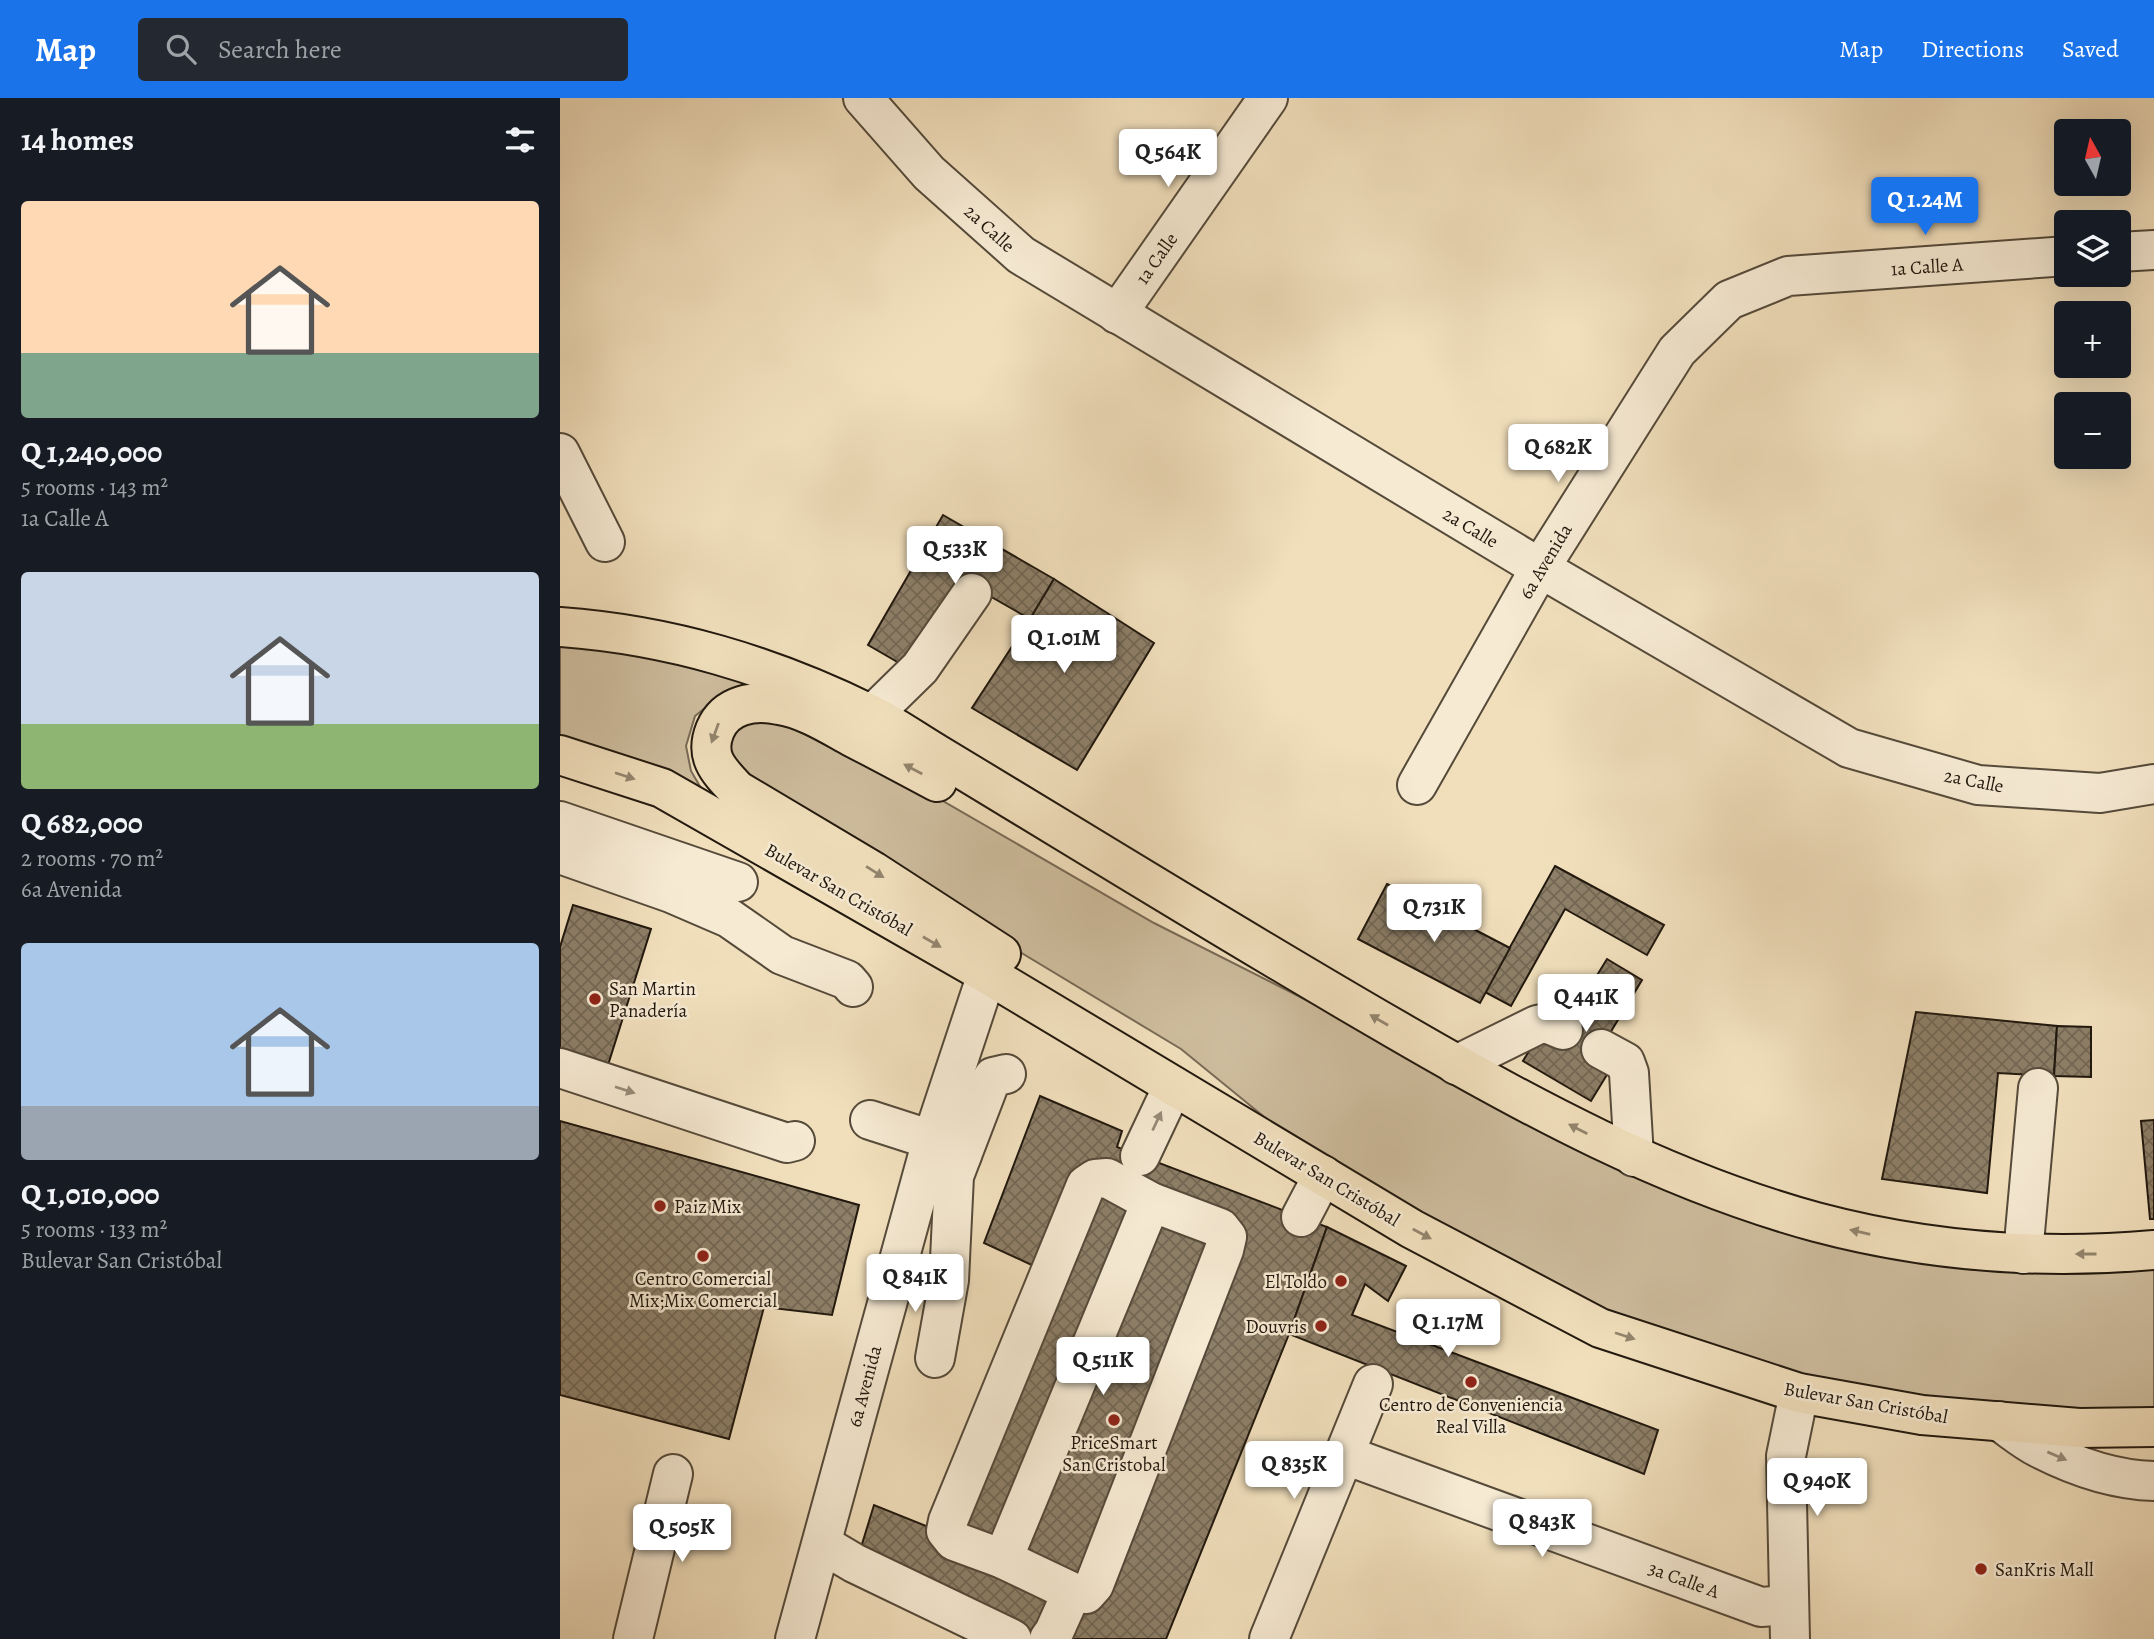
<!DOCTYPE html>
<meta charset="utf-8">
<style>
body{margin:0;font-family:Alegreya,serif;background:#242831;color:#f1f3f6;height:100vh;display:flex;flex-direction:column;font-size:26px;white-space:nowrap}
*{box-sizing:border-box;margin:0}
p{font-size:23px;color:#9ea1a6}
.icon{flex:none;width:38px;height:38px;fill:none;stroke:currentColor;stroke-width:2;stroke-linecap:round;stroke-linejoin:round}
.map{position:relative;flex:1;overflow:hidden}
.details{display:flex;flex-direction:column;background:#171b24;width:560px}
.details>*{flex:none}
.needle{width:46px;rotate:352deg}
.tools{position:absolute;left:1494px;top:21px;display:grid;gap:14px}
.tools a{display:grid;place-items:center;width:77px;height:77px;border-radius:7px;background:#171b24;box-shadow:0 7px 28px #0002;font-size:35px}
.price{position:absolute;translate:-50% -60px;padding:0 16px;border-radius:7px;background:#fff;color:#222;font-size:23px;line-height:46px;filter:drop-shadow(0 2px 4px #0008)}
.price::after{content:'';position:absolute;left:50%;top:42px;width:21px;height:16px;margin-left:-10px;background:inherit;clip-path:polygon(0 0,100% 0,50% 100%)}
.price.current{background:#1a73e8;color:#fff}
ul{padding:0;list-style:none}
li{display:grid;align-content:center;gap:14px;height:371px;padding:0 21px}
li span{display:grid;place-items:center;height:217px;border-radius:7px;color:#555}
li>.icon{margin-inline-start:auto}
span .icon{width:126px;height:126px;fill:#fffc;stroke-width:1}
li b{font-size:30px}
h2{display:flex;justify-content:space-between;align-items:center;height:84px;padding:0 21px;font-size:30px}
header{display:flex;align-items:center;gap:42px;box-sizing:border-box;height:98px;padding:0 35px;background:#1a73e8;color:#fff}
header strong{font-size:33px}
nav{display:flex;gap:38px;margin-inline-start:auto;font-size:24px}
.search{width:490px;height:63px;background:#242831;display:flex;align-items:center;gap:18px;box-sizing:border-box;padding:0 24px;border-radius:7px;color:#9ea1a6;font-size:26px}
main{display:flex;flex:1;min-height:0}
.map>svg:first-child{display:block}
.green{fill:#cebd9e;stroke:#786a56;stroke-width:2}
.building{fill:url(#building-cross-hatch);stroke:#21180e;stroke-width:2}
.lines{fill:none;stroke-linecap:round;stroke-linejoin:round}
.minor-casing{stroke:#554a3a;stroke-width:42}
.major-casing{stroke:#21180e;stroke-width:42}
.minor{stroke:#f6ead3;stroke-width:38}
.major{stroke:#f1dfbc;stroke-width:38}
.oneway{fill:#93856e}
.oneway2{fill:#968c7a}
.poi-dot{fill:#8f2418;stroke:#f6ead3;stroke-width:2.5}
.labels{text-anchor:middle;stroke-width:5;stroke-linejoin:round;paint-order:stroke}
.street-label{font-size:19px;fill:#21180e;stroke:#f6ead3}
.poi-label{font-size:19px;fill:#21180e;stroke:#f6ead3;text-anchor:start}
</style>
<header>
<strong>Map</strong>
<div class="search"><svg class="icon" aria-label="search" viewBox="0 0 24 24"><circle cx="10" cy="10" r="6"/><path d="M15 15l6 6"/></svg>Search here</div>
<nav><a>Map</a><a>Directions</a><a>Saved</a></nav>
</header>
<main>
<section class="details">
<h2>14 homes<svg class="icon" aria-label="filters" viewBox="0 0 24 24"><path d="M4 7h16M4 17h16"/><circle cx="9" cy="7" r="2"/><circle cx="15" cy="17" r="2"/></svg></h2>
<ul>
<li><span style="background:linear-gradient(#ffd9b3 70%,#7fa58c 0)"><svg class="icon" aria-label="home" viewBox="0 0 24 24"><path d="M3 11l9-7 9 7M6 9v11h12V9"/></svg></span><div><b>Q 1,240,000</b><p>5 rooms · 143 m²</p><p>1a Calle A</p></div></li>
<li><span style="background:linear-gradient(#c9d6e8 70%,#8fb573 0)"><svg class="icon" aria-label="home" viewBox="0 0 24 24"><path d="M3 11l9-7 9 7M6 9v11h12V9"/></svg></span><div><b>Q 682,000</b><p>2 rooms · 70 m²</p><p>6a Avenida</p></div></li>
<li><span style="background:linear-gradient(#a9c7e8 75%,#9aa5b1 0)"><svg class="icon" aria-label="home" viewBox="0 0 24 24"><path d="M3 11l9-7 9 7M6 9v11h12V9"/></svg></span><div><b>Q 1,010,000</b><p>5 rooms · 133 m²</p><p>Bulevar San Cristóbal</p></div></li>
</ul>
</section>
<div class="map">
<svg width="1594" height="1541" viewBox="0 0 1594 1541">
<defs>
<pattern id="building-cross-hatch" width="8" height="8" patternUnits="userSpaceOnUse" patternTransform="scale(1.75)"><rect width="8" height="8" fill="#8d7f68"/><path d="M0 0l8 8M0 8l8-8" fill="none" stroke="#736754"/></pattern>
</defs>
<rect width="100%" height="100%" fill="#f1dfbc"/>
<filter id="stains"><feTurbulence type="fractalNoise" baseFrequency=".00286" numOctaves="4"/><feColorMatrix values="0 0 0 0 .2 0 0 0 0 .09 0 0 0 0 .02 0 0 0 .5 -.17"/></filter>
<radialGradient id="worn" r=".72"><stop offset=".6" stop-color="#630" stop-opacity="0"/><stop offset="1" stop-color="#630" stop-opacity=".3"/></radialGradient>
<g class="green">
<polygon points="0,544 65,550 199,585 159,599 135,618 126,648 131,673 145,697 0,647"/>
<polygon points="196,620 218,621 312,662 594,825 762,910 951,1013 1431,1168 1572,1173 1594,1171 1594,1315 1509,1315 1239,1282 1058,1221 741,1049 621,951 430,836 171,670 168,650 176,631"/>
</g>
<g class="building">
<polygon points="383,417 494,481 470,521 398,480 346,569 308,547"/>
<polygon points="494,481 594,545 517,672 412,610 470,521"/>
<polygon points="995,768 1104,827 1087,857 1005,811 951,908 925,894"/>
<polygon points="827,786 950,850 920,905 798,841"/>
<polygon points="13,807 91,831 48,967 0,952 0,849"/>
<polygon points="1047,861 1082,882 1035,960 1051,970 1031,1003 963,963 983,930 999,939"/>
<polygon points="1356,914 1497,928 1494,978 1438,975 1427,1095 1322,1081"/>
<polygon points="1497,928 1531,929 1531,979 1494,978"/>
<polygon points="480,998 562,1033 557,1049 767,1129 729,1236 606,1541 406,1541 291,1482 314,1407 371,1430 474,1168 424,1145"/>
<polygon points="1594,1022 1594,1121 1590,1121 1581,1023"/>
<polygon points="0,1023 299,1107 272,1217 204,1209 169,1341 0,1297"/>
<polygon points="767,1129 846,1168 828,1203 805,1186 792,1217 1098,1332 1084,1376 729,1236"/>
</g>
<g class="lines">
<defs>
<g id="minor">
<polyline points="303,0 369,75 461,157 980,470 1289,650 1418,687 1540,695 1594,686"/>
<polyline points="1559,154 1594,152"/>
<polyline points="557,216 708,0"/>
<polyline points="0,355 45,444"/>
<polyline points="312,617 360,570 412,495"/>
<polyline points="857,687 980,470 1117,253 1169,202 1228,178 1507,158"/>
<polyline points="0,723 178,784"/>
<polyline points="0,756 111,795 169,820 222,857 287,882 293,889"/>
<polyline points="1041,951 1065,964 1069,975 1074,1059"/>
<polyline points="896,967 977,927 986,925 1003,932"/>
<polyline points="0,970 227,1045 235,1043"/>
<polyline points="310,1022 372,1042 402,1057 394,1078 389,1182 375,1260"/>
<polyline points="402,1057 430,984 433,979 446,976"/>
<polyline points="580,1058 613,988"/>
<polygon points="547,1080 591,1104 660,1130 667,1139 664,1152 534,1487 526,1496 512,1494 443,1461 394,1443 386,1433 388,1423 526,1087 535,1081"/>
<polyline points="741,1119 763,1077"/>
<polyline points="1463,1156 1478,990"/>
<path d="M1439,1323C1452,1332 1465,1343 1479,1350C1514,1368 1555,1382 1594,1383"/>
<polyline points="785,1357 1201,1509 1229,1507"/>
<polyline points="262,1446 294,1465 452,1541"/>
<polyline points="443,1461 591,1104"/>
<polyline points="73,1541 113,1376"/>
<polyline points="235,1541 372,1042 427,876"/>
<polyline points="489,1541 494,1534 512,1494"/>
<polyline points="709,1541 813,1286"/>
<polyline points="1230,1541 1226,1358 1239,1295"/>
</g>
<g id="major">
<path d="M0,529C110,537 210,567 310,616C333,627 355,643 377,656C420,682 462,708 504,733C614,800 724,867 835,931C969,1009 1106,1083 1256,1124C1365,1153 1481,1162 1594,1152"/>
<polyline points="0,657 102,690 427,876 852,1131 1040,1230 1239,1295 1362,1317 1519,1330 1594,1329"/>
<path d="M377,684C349,669 321,654 292,639C270,627 245,611 219,607C194,602 166,606 155,632C144,659 159,673 177,692L313,773L441,856"/>
</g>
</defs>
<use href="#minor" class="minor-casing"/>
<use href="#major" class="major-casing"/>
<use href="#minor" class="minor"/>
<use href="#major" class="major"/>
</g>
<defs><path id="oneway-solid" d="M-6-.8H1V-3.2L6.5 0L1 3.2V.8H-6Z" transform="scale(1.75)"/></defs>
<g class="oneway">
<use href="#oneway-solid" transform="translate(155 635) rotate(110)"/>
<use href="#oneway-solid" transform="translate(353 671) rotate(-152)"/>
<use href="#oneway-solid" transform="translate(65 678) rotate(18)"/>
<use href="#oneway-solid" transform="translate(315 774) rotate(32)"/>
<use href="#oneway-solid" transform="translate(372 844) rotate(30)"/>
<use href="#oneway-solid" transform="translate(819 922) rotate(-150)"/>
<use href="#oneway-solid" transform="translate(1018 1031) rotate(-153)"/>
<use href="#oneway-solid" transform="translate(1300 1134) rotate(-167)"/>
<use href="#oneway-solid" transform="translate(862 1136) rotate(28)"/>
<use href="#oneway-solid" transform="translate(1526 1156) rotate(-180)"/>
<use href="#oneway-solid" transform="translate(1065 1238) rotate(18)"/>
</g>
<g class="oneway2">
<use href="#oneway-solid" transform="translate(65 992) rotate(18)"/>
<use href="#oneway-solid" transform="translate(597 1023) rotate(-65)"/>
<use href="#oneway-solid" transform="translate(1497 1358) rotate(23)"/>
</g>
<g class="poi-dot">
<circle cx="35" cy="901" r="7"/>
<circle cx="100" cy="1108" r="7"/>
<circle cx="143" cy="1158" r="7"/>
<circle cx="781" cy="1183" r="7"/>
<circle cx="761" cy="1228" r="7"/>
<circle cx="911" cy="1284" r="7"/>
<circle cx="554" cy="1322" r="7"/>
<circle cx="1421" cy="1471" r="7"/>
</g>
<g class="labels">
<g class="street-label">
<text transform="translate(430 130) rotate(42)" y="7">2a Calle</text>
<text transform="translate(596 160) rotate(-55)" y="7">1a Calle</text>
<text transform="translate(1367 168) rotate(-4)" y="7">1a Calle A</text>
<text transform="translate(911 429) rotate(31)" y="7">2a Calle</text>
<text transform="translate(985 463) rotate(-59)" y="7">6a Avenida</text>
<text transform="translate(1414 682) rotate(11)" y="7">2a Calle</text>
<text transform="translate(279 791) rotate(30)" y="7">Bulevar San Cristóbal</text>
<text transform="translate(767 1080) rotate(31)" y="7">Bulevar San Cristóbal</text>
<text transform="translate(304 1288) rotate(-75)" y="7">6a Avenida</text>
<text transform="translate(1306 1304) rotate(10)" y="7">Bulevar San Cristóbal</text>
<text transform="translate(1124 1481) rotate(20)" y="7">3a Calle A</text>
</g>
<g class="poi-label">
<text x="49" y="897">San Martin<tspan x="49" dy="22">Panadería</tspan></text>
<text x="114" y="1115">Paiz Mix</text>
<text x="143" y="1187" text-anchor="middle">Centro Comercial<tspan x="143" dy="22">Mix;Mix Comercial</tspan></text>
<text x="767" y="1190" text-anchor="end">El Toldo</text>
<text x="747" y="1235" text-anchor="end">Douvris</text>
<text x="911" y="1313" text-anchor="middle">Centro de Conveniencia<tspan x="911" dy="22">Real Villa</tspan></text>
<text x="554" y="1351" text-anchor="middle">PriceSmart<tspan x="554" dy="22">San Cristobal</tspan></text>
<text x="1435" y="1478">SanKris Mall</text>
</g>
</g>
<rect width="100%" height="100%" filter="url(#stains)"/>
<rect width="100%" height="100%" fill="url(#worn)"/>
</svg>
<div class="tools">
<a><svg class="needle" viewBox="-14 -14 28 28"><path d="M0-13l5 13h-10z" fill="#e53935"/><path d="M0 13l5-13h-10z" fill="#9ea1a6"/></svg></a>
<a><svg class="icon" aria-label="layers" viewBox="0 0 24 24"><path d="M12 4l9 5-9 5-9-5zM3 14l9 5 9-5"/></svg></a>
<a>+</a>
<a>−</a>
</div>
<b class="price" style="left:608px;top:91px">Q 564K</b>
<b class="price current" style="left:1365px;top:139px">Q 1.24M</b>
<b class="price" style="left:998px;top:386px">Q 682K</b>
<b class="price" style="left:395px;top:488px">Q 533K</b>
<b class="price" style="left:504px;top:577px">Q 1.01M</b>
<b class="price" style="left:874px;top:846px">Q 731K</b>
<b class="price" style="left:1026px;top:936px">Q 441K</b>
<b class="price" style="left:355px;top:1216px">Q 841K</b>
<b class="price" style="left:888px;top:1261px">Q 1.17M</b>
<b class="price" style="left:543px;top:1299px">Q 511K</b>
<b class="price" style="left:734px;top:1403px">Q 835K</b>
<b class="price" style="left:1257px;top:1420px">Q 940K</b>
<b class="price" style="left:982px;top:1461px">Q 843K</b>
<b class="price" style="left:122px;top:1466px">Q 505K</b>
</div>
</main>
